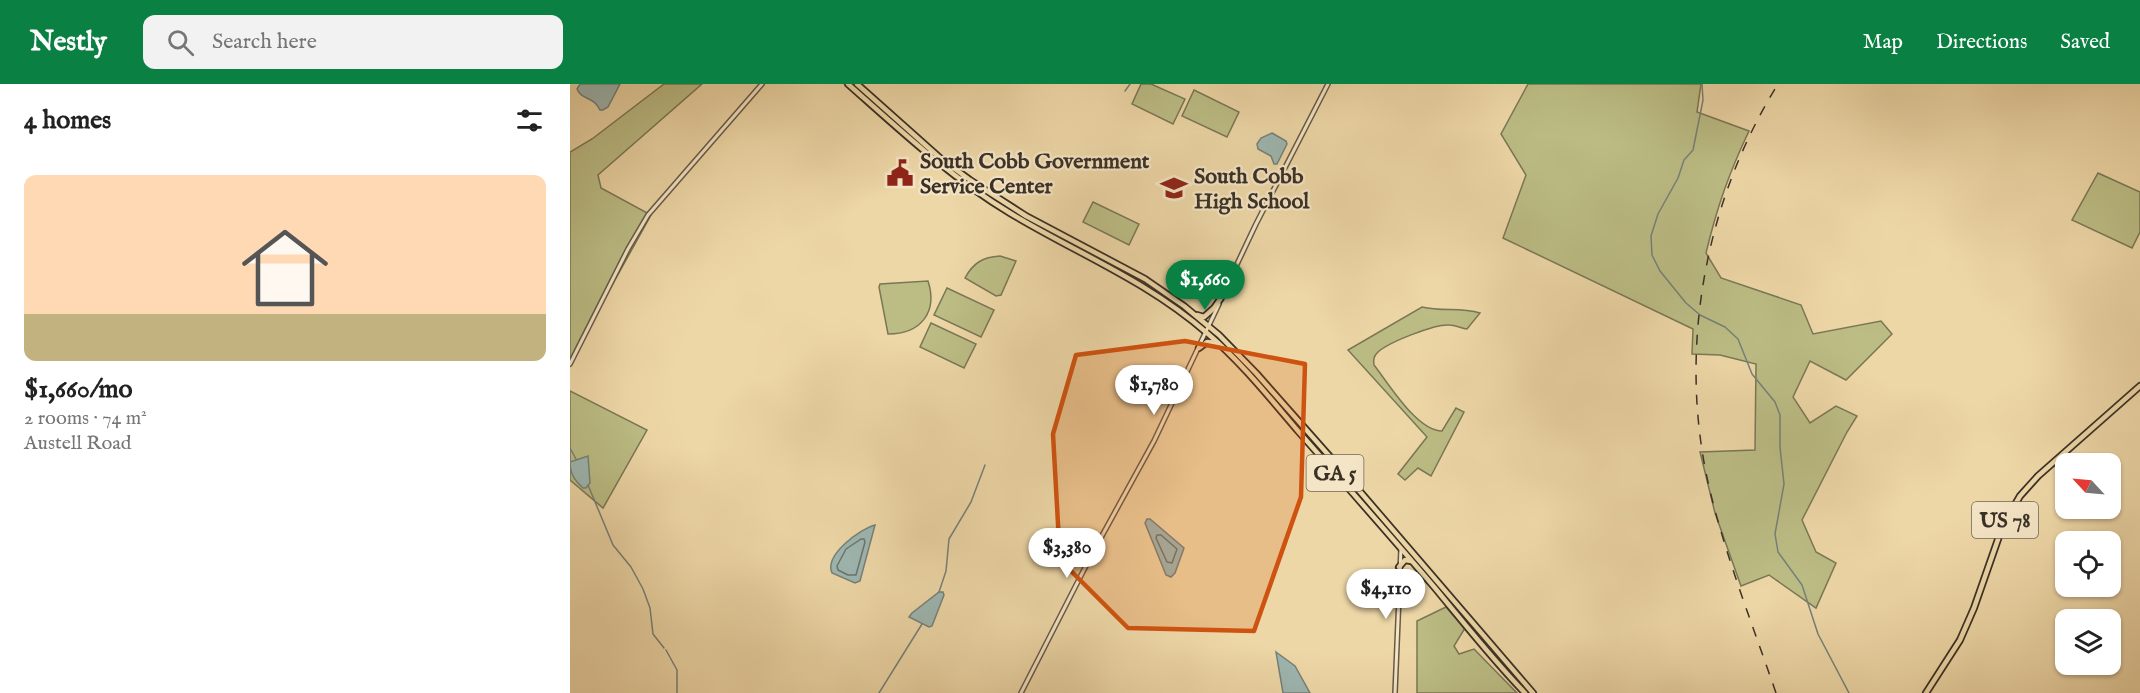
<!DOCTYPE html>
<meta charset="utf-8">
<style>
body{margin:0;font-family:"IM FELL English",serif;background:#f2f2f2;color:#222;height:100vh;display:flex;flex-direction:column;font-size:22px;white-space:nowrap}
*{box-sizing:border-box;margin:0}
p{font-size:20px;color:#767676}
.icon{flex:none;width:33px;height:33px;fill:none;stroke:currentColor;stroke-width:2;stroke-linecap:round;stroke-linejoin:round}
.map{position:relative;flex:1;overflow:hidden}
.drawer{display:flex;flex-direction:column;background:#fff;width:570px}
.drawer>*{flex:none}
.needle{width:39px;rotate:296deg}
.fabs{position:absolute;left:1485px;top:369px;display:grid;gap:12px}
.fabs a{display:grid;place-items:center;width:66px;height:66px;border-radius:12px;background:#fff;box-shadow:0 2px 4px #0004;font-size:30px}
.price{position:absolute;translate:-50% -51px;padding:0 14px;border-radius:21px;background:#fff;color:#222;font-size:20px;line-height:39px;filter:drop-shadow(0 2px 3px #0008)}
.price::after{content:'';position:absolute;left:50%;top:36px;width:18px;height:14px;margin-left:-9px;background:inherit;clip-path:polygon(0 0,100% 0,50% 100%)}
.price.on{background:#0b8043;color:#fff}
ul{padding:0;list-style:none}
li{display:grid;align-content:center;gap:12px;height:318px;padding:0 24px}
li+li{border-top:2px solid #e0e0e0}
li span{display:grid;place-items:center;height:186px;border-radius:12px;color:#555}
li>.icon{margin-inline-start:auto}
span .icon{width:108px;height:108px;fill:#fffc;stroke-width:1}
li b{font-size:26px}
h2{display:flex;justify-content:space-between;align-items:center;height:72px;padding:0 24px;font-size:26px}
header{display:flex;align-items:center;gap:36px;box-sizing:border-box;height:84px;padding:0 30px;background:#0b8043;color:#fff}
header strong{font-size:28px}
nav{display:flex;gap:33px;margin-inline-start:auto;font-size:21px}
.search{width:420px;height:54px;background:#f2f2f2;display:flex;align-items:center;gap:15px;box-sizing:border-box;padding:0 21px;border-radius:12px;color:#767676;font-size:22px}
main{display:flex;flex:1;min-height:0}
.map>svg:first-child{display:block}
.green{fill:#bcbd85;stroke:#7a7756;stroke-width:1.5}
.water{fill:#9db7b2;stroke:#75817a;stroke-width:1.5}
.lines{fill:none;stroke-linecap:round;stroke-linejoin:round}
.shore{stroke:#6b746c;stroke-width:1.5}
.stream{stroke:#75817a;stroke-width:1.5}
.minor-casing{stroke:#665a47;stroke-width:6}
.major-casing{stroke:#393127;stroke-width:8}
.minor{stroke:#f4e5c6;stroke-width:3}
.major{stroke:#eed7a7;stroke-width:4.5}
.rail{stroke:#393127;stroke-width:1.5;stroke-dasharray:10 10;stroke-linecap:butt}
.marked{fill:#ce5310;fill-opacity:0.2;stroke:#ce5310;stroke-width:4.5;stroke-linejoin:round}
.labels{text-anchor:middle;stroke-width:4.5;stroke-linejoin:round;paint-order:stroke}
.shield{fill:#f4e5c6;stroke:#716757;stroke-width:1.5}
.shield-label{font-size:21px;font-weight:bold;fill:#393127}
.poi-label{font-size:22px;font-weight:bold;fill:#393127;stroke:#f4e5c6;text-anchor:start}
</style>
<header>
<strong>Nestly</strong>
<div class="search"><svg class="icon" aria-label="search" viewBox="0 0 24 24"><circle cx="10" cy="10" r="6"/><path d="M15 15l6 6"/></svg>Search here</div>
<nav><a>Map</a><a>Directions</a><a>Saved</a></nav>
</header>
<main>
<section class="drawer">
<h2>4 homes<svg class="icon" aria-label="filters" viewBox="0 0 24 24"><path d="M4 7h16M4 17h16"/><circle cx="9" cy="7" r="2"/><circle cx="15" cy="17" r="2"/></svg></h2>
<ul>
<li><span style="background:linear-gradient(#ffd9b3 75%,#c2b280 0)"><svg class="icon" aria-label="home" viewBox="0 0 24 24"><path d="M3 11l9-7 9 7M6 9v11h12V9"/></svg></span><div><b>$1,660/mo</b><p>2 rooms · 74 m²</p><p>Austell Road</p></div></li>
</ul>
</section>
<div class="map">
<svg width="1570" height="609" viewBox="0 0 1570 609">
<rect width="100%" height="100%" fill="#eed7a7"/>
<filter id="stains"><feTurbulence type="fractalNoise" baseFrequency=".00333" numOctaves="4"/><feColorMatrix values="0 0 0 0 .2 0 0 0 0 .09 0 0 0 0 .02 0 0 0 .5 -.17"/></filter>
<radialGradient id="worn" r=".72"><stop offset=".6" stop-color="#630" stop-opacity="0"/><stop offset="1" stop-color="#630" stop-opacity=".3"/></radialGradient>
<g class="green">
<polygon points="94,0 132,0 28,91 31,104 81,131 0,277 0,68 22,55"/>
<polygon points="571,0 581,0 615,15 603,40 562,20"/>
<path d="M958,0H1131L1127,28L1179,47C1159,89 1147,123 1136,169L1151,194L1231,221L1243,250L1311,237L1322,250L1276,296L1240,277L1223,313L1240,339L1266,322L1287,332L1277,348L1232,436L1246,468L1266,479L1246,524L1199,491L1171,502L1145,429L1130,368L1185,366L1186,280L1150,271L1122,270L1123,245L933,154L956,91L931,50Z"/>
<polygon points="624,6 669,28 657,53 612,32"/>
<polygon points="1528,89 1570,108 1570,148 1562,164 1502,136"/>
<polygon points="523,118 569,140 559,161 513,138"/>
<path d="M430,172L446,177L431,211L426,212L395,194C403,179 413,173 430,172Z"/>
<path d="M358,197C368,228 351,250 318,250L309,203L310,200Z"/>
<polygon points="377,204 424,226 411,253 364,231"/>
<path d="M852,223C873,228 889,223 910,229L897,245C891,244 885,241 879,241C865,240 819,258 808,268C804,272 803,275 804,281C819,300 847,347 872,347L886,324L894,328L861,392L848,384L835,396L828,390L857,353L778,266Z"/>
<polygon points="361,239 406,260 394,284 350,263"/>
<polygon points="0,307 77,346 33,424 0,396"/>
<polygon points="876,523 895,544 884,562 889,570 904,565 947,609 847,609 847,537"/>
</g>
<g class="water">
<path d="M10,0H50L38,23L33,26H30C24,12 12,17 7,5Z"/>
<polygon points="702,49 716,57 717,60 707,80 704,80 701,72 688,65 687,60 691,54"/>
<path d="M18,372L20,399L16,404H13C4,396 0,389 0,378Z"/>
<polygon points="577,435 580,435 614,464 605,489 601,493 596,491 575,439"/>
<path d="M305,441L290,497L285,499L262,489C254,471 290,445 305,441Z"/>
<polygon points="369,508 373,508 374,511 362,542 359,543 339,533 342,529"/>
<polygon points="706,568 725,582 740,609 713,609"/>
</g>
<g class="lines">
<g class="shore">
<polygon points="587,451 591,451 607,465 602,479 597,478 586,454"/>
<polygon points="291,455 294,455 295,458 286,491 278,491 268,486 267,482 276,465"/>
</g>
<g class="stream">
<polyline points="1132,0 1133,16 1123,66 1114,76 1108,94 1088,130 1081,152 1082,171 1090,187 1116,219 1130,231 1155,243 1168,255 1182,290 1205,318 1210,331 1210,363 1214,400 1205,450 1208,468 1232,501 1248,550 1279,609"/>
<polyline points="555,7 560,0"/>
<polyline points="0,364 6,375"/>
<polyline points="18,401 43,461 61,483 73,505 80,524 83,550 94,564"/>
<polyline points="369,508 376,487 379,455 401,418 415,381"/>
<polyline points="96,566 107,586 107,609"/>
<polyline points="309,609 352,540"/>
</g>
<defs>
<g id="minor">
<polyline points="651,214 686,140 758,0"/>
<polyline points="0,280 58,165 78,131 192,0"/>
<polyline points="451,609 522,470 584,357 649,220"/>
<polyline points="825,609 831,464"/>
</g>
<g id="major">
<path d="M278,0C330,46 380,93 440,129C508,170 576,196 637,249C671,278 699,313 728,347C774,399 820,451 865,504C894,539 923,576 955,609"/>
<polyline points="287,0 370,74 400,96 456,132 575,195 614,222 649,251 686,289 762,375 963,609"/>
<polyline points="627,231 634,233 644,224 651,214"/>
<polyline points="629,264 637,258 648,259"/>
<polyline points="829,483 835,476 841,477"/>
<polyline points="1356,609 1390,556 1404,524 1433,441 1450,412 1468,392 1570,302"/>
</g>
</defs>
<use href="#minor" class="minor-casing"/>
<use href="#major" class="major-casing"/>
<use href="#minor" class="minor"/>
<use href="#major" class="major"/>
<path class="rail" d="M1206,609C1184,545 1159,481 1142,415C1106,275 1132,122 1208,0"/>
</g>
<path class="marked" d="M615,257L735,280L731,413L684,547L558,544L490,476L483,350L506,271Z"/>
<defs>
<symbol id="civic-bare" viewBox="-9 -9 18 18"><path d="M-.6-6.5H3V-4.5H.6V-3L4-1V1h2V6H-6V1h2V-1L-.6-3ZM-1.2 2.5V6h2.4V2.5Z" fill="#8f2418" stroke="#f4e5c6" stroke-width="2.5" paint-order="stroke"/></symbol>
<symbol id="school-bare" viewBox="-9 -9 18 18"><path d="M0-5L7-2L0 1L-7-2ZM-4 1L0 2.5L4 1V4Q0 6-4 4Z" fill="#8f2418" stroke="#f4e5c6" stroke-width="2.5" paint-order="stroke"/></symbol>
</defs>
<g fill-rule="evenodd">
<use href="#civic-bare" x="311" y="70" width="38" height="38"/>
<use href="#school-bare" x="585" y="85" width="38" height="38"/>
</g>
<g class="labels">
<g class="shield">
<rect x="736.5" y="371" width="57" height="36" rx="4.5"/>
<rect x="1402" y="418" width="66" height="36" rx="4.5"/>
</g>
<g class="shield-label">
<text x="765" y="396">GA 5</text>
<text x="1435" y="443">US 78</text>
</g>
<g class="poi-label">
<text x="350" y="84">South Cobb Government<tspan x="350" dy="25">Service Center</tspan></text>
<text x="624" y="99">South Cobb<tspan x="624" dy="25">High School</tspan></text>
</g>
</g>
<rect width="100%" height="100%" filter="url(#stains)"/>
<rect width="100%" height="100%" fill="url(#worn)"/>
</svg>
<div class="fabs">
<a><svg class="needle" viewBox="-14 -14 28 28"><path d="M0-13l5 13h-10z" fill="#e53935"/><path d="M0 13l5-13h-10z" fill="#767676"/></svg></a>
<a><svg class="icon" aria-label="locate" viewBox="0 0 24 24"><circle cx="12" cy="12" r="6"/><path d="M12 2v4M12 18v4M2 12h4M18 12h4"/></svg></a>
<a><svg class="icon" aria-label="layers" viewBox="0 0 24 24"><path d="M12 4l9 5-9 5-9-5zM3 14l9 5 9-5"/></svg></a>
</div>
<b class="price on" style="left:635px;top:227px">$1,660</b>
<b class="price" style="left:584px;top:332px">$1,780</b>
<b class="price" style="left:497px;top:495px">$3,380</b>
<b class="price" style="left:816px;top:536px">$4,110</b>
</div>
</main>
